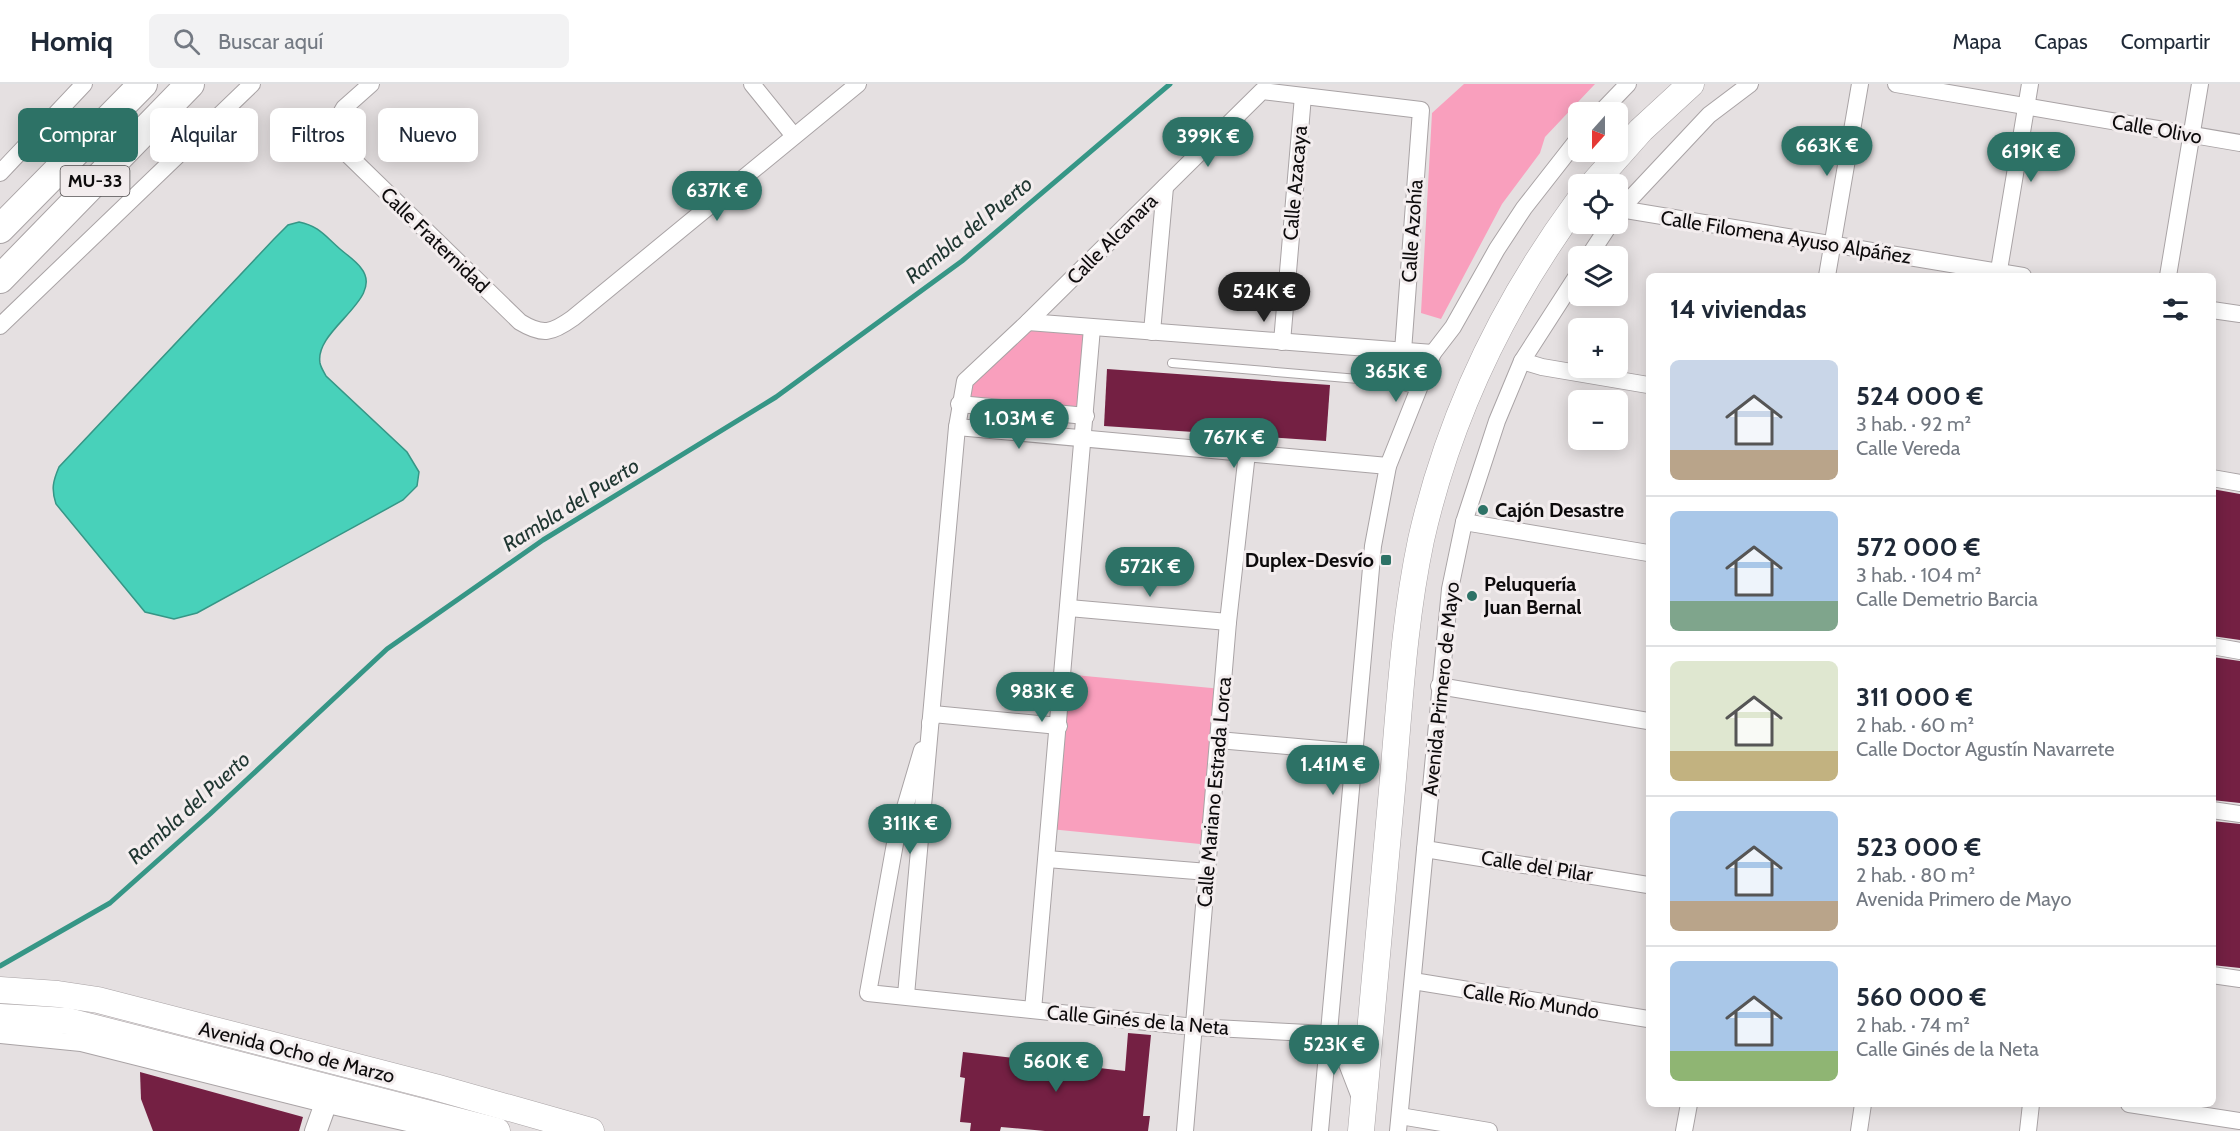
<!DOCTYPE html>
<html lang="es">
<meta charset="utf-8">
<style>
body{margin:0;font-family:Cabin,sans-serif;background:#f2f2f3;color:#1f2937;height:100vh;display:flex;flex-direction:column;font-size:22px;white-space:nowrap}
*{box-sizing:border-box;margin:0}
p{font-size:20px;color:#747a83}
.icon{flex:none;width:33px;height:33px;fill:none;stroke:currentColor;stroke-width:2;stroke-linecap:round;stroke-linejoin:round}
.map{position:relative;flex:1;overflow:hidden}
.panel{position:absolute;left:1646px;top:189px;width:570px;height:834px;display:flex;flex-direction:column;background:#fff;border-radius:9px;box-shadow:0 3px 15px #0003}
.panel>*{flex:none}
.banner{position:absolute;left:18px;top:24px;width:570px;height:54px;display:flex;gap:12px}
.needle{width:39px;rotate:201deg}
.buttons{position:absolute;left:1568px;top:18px;display:grid;gap:12px}
.buttons a{display:grid;place-items:center;width:60px;height:60px;border-radius:9px;background:#fff;box-shadow:0 3px 15px #0003;font-size:30px}
.price{position:absolute;translate:-50% -51px;padding:0 14px;border-radius:21px;background:#2d7266;color:#fff;font-size:20px;line-height:39px;filter:drop-shadow(0 2px 3px #0008)}
.price::after{content:'';position:absolute;left:50%;top:36px;width:18px;height:14px;margin-left:-9px;background:inherit;clip-path:polygon(0 0,100% 0,50% 100%)}
.price.selected{background:#222;color:#fff}
ul{padding:0;list-style:none}
li{display:flex;align-items:center;gap:18px;height:150px;padding:0 24px}
li+li{border-top:2px solid #e0e1e3}
li span{display:grid;place-items:center;flex:none;width:168px;height:120px;border-radius:9px;color:#555}
li>.icon{margin-inline-start:auto}
span .icon{width:72px;height:72px;fill:#fffc;stroke-width:1}
li b{font-size:26px}
h2{display:flex;justify-content:space-between;align-items:center;height:72px;padding:0 24px;font-size:26px}
.tag{padding:0 21px;border-radius:9px;background:#fff;box-shadow:0 3px 15px #0003;font-size:21px;line-height:54px}
.tag.selected{background:#2d7266;color:#fff}
header{display:flex;align-items:center;gap:36px;box-sizing:border-box;height:84px;padding:0 30px;background:#fff;border-bottom:2px solid #e0e1e3}
header strong{font-size:28px}
nav{display:flex;gap:33px;margin-inline-start:auto;font-size:21px}
.search{width:420px;height:54px;background:#f2f2f3;display:flex;align-items:center;gap:15px;box-sizing:border-box;padding:0 21px;border-radius:9px;color:#747a83;font-size:22px}
.map>svg:first-child{display:block}
.green{fill:#f99fbd}
.water{fill:#48d1ba;stroke:#369686;stroke-width:1.5}
.lines{fill:none;stroke-linecap:round;stroke-linejoin:round}
.stream{stroke:#369686;stroke-width:5}
.building{fill:#742043}
.lane-casing{stroke:#a9a3a5;stroke-width:10}
.street-casing{stroke:#a9a3a5;stroke-width:18}
.primary-casing{stroke:#a9a3a5;stroke-width:27}
.highway-casing{stroke:#a9a3a5;stroke-width:30}
.lane{stroke:#fff;stroke-width:8}
.street{stroke:#fff;stroke-width:16}
.primary{stroke:#fff;stroke-width:26}
.highway{stroke:#fff;stroke-width:28}
.poi-dot{fill:#2d7266;stroke:#f3edee;stroke-width:2}
.labels{text-anchor:middle;stroke-width:6;stroke-linejoin:round;paint-order:stroke}
.shield{fill:#f3edee;stroke:#524f50;stroke-width:1.5}
.shield-label{font-size:18px;font-weight:bold;fill:#0d0b0c}
.street-label{font-size:20px;fill:#0d0b0c;stroke:#f3edee}
.poi-label{font-size:20px;font-weight:bold;fill:#0d0b0c;stroke:#f3edee;text-anchor:start}
.water-label{font-size:21px;font-style:italic;fill:#203732;stroke:#f3edee}
</style>
<header>
<strong>Homiq</strong>
<div class="search"><svg class="icon" aria-label="search" viewBox="0 0 24 24"><circle cx="10" cy="10" r="6"/><path d="M15 15l6 6"/></svg>Buscar aquí</div>
<nav><a>Mapa</a><a>Capas</a><a>Compartir</a></nav>
</header>
<div class="map">
<svg width="2240" height="1047" viewBox="0 0 2240 1047">
<rect width="100%" height="100%" fill="#e5e0e1"/>
<g class="green">
<polygon points="1464,0 1595,0 1545,53 1540,69 1502,120 1441,235 1421,229 1432,29"/>
<polygon points="1028,238 1092,244 1086,332 959,320 965,297"/>
<polygon points="1064,590 1222,605 1210,761 1050,745"/>
</g>
<path class="water" d="M299,138C319,142 325,152 340,165C347,171 356,177 361,184C386,215 314,245 320,279C321,284 324,288 326,292L407,368L419,388L417,402L403,416L197,529L174,535L145,528L56,420C51,405 53,397 59,383L274,155L288,141Z"/>
<g class="lines">
<polyline class="stream" points="0,882 110,819 210,730 387,565 543,456 776,313 962,177 1170,0"/>
</g>
<g class="building">
<polygon points="1107,285 1330,301 1326,357 1104,342"/>
<polygon points="2212,405 2240,410 2240,556 2212,552"/>
<polygon points="2212,573 2240,577 2240,719 2212,716"/>
<polygon points="2212,737 2240,740 2240,884 2212,881"/>
<polygon points="1128,949 1151,951 1143,1032 1150,1032 1148,1047 1045,1047 1001,1043 1000,1047 970,1047 971,1039 960,1038 965,994 960,993 963,968 1125,987"/>
<polygon points="140,988 303,1033 299,1047 153,1047 141,1015"/>
</g>
<g class="lines">
<defs>
<g id="lane">
<polyline points="1172,279 1382,297 1419,306"/>
<polyline points="323,1047 332,1022"/>
</g>
<g id="street">
<path d="M371,0L344,24L333,43L339,62L520,238C543,252 552,249 573,234L858,0"/>
<polyline points="752,0 794,52"/>
<polyline points="1896,0 2240,59"/>
<polyline points="1601,28 1628,0"/>
<polyline points="0,89 84,0"/>
<polyline points="1620,125 2023,192"/>
<polyline points="1617,129 1709,31 1750,0"/>
<polyline points="1589,172 1610,140"/>
<polyline points="1827,192 1860,0"/>
<polyline points="1998,192 2030,0"/>
<polyline points="2168,192 2200,0"/>
<polyline points="2212,226 2240,230"/>
<polyline points="1028,238 1433,269"/>
<polyline points="0,242 252,0"/>
<polyline points="1152,248 1165,103"/>
<polyline points="1282,258 1303,12"/>
<polyline points="1522,277 1542,283 1648,301"/>
<polyline points="959,320 1086,332"/>
<polyline points="957,343 1388,382"/>
<polyline points="2212,394 2240,399"/>
<polyline points="1464,438 1648,469"/>
<polyline points="1069,524 1228,538"/>
<polyline points="2212,562 2240,567"/>
<polyline points="1439,602 1648,637"/>
<polyline points="930,639 933,630 1059,642"/>
<polyline points="1218,656 1354,668"/>
<polyline points="922,666 896,754 868,909 1195,943 1327,950 1344,972 1361,1016"/>
<polyline points="2212,726 2240,730"/>
<polyline points="1425,765 1648,801"/>
<polyline points="1047,775 1208,788"/>
<polyline points="2212,891 2240,895"/>
<polyline points="1413,897 1648,935"/>
<polyline points="906,911 957,343 965,297 1028,238 1262,7 1421,26 1403,267"/>
<polyline points="1033,926 1092,244"/>
<polyline points="0,951 81,959 332,1022 443,1047"/>
<polyline points="2129,1020 2240,1037"/>
<polyline points="1400,1032 1489,1047"/>
<polyline points="313,1047 323,1019"/>
<polyline points="1185,1047 1228,538 1247,369"/>
<polyline points="1320,1047 1373,462 1388,382 1433,269 1453,243 1497,165 1524,124 1578,55"/>
<polyline points="1398,1047 1450,505 1464,438 1497,337 1522,277 1578,190"/>
<polyline points="1684,1047 1689,1020"/>
<polyline points="1859,1047 1863,1020"/>
<polyline points="2028,1047 2031,1020"/>
</g>
<g id="primary">
<polyline points="1593,100 1641,46 1691,0"/>
<polyline points="0,906 58,910 98,916 435,1003 591,1047"/>
<polyline points="0,933 68,937 497,1047"/>
<path d="M1361,1047C1371,937 1381,827 1391,717C1399,631 1403,541 1421,456C1449,332 1503,220 1578,118"/>
</g>
<g id="highway">
<polyline points="0,145 143,0"/>
<polyline points="0,195 190,0"/>
</g>
</defs>
<use href="#lane" class="lane-casing"/>
<use href="#street" class="street-casing"/>
<use href="#primary" class="primary-casing"/>
<use href="#highway" class="highway-casing"/>
<use href="#lane" class="lane"/>
<use href="#street" class="street"/>
<use href="#primary" class="primary"/>
<use href="#highway" class="highway"/>
</g>
<g class="poi-dot">
<circle cx="1483" cy="426" r="6"/>
<rect x="1380" y="470" width="12" height="12" rx="3"/>
<circle cx="1472" cy="512" r="6"/>
</g>
<g class="labels">
<rect class="shield" x="60.5" y="82" width="69" height="30" rx="4.5"/>
<g class="shield-label">
<text x="95" y="103">MU-33</text>
</g>
<g class="street-label">
<text transform="translate(2157 45) rotate(10)" y="7">Calle Olivo</text>
<text transform="translate(1295 99) rotate(-85)" y="7">Calle Azacaya</text>
<text transform="translate(1412 147) rotate(-86)" y="7">Calle Azohía</text>
<text transform="translate(1786 153) rotate(9)" y="7">Calle Filomena Ayuso Alpáñez</text>
<text transform="translate(1112 155) rotate(-45)" y="7">Calle Alcanara</text>
<text transform="translate(435 156) rotate(44)" y="7">Calle Fraternidad</text>
<text transform="translate(1441 605) rotate(-84)" y="7">Avenida Primero de Mayo</text>
<text transform="translate(1214 708) rotate(-85)" y="7">Calle Mariano Estrada Lorca</text>
<text transform="translate(1537 782) rotate(9)" y="7">Calle del Pilar</text>
<text transform="translate(1531 917) rotate(9)" y="7">Calle Río Mundo</text>
<text transform="translate(1138 936) rotate(5)" y="7">Calle Ginés de la Neta</text>
<text transform="translate(297 968) rotate(14)" y="7">Avenida Ocho de Marzo</text>
</g>
<g class="poi-label">
<text x="1495" y="433">Cajón Desastre</text>
<text x="1374" y="483" text-anchor="end">Duplex-Desvío</text>
<text x="1484" y="507">Peluquería<tspan x="1484" dy="23">Juan Bernal</tspan></text>
</g>
<g class="water-label">
<text transform="translate(969 146) rotate(-39)" y="7">Rambla del Puerto</text>
<text transform="translate(571 421) rotate(-32)" y="7">Rambla del Puerto</text>
<text transform="translate(189 724) rotate(-42)" y="7">Rambla del Puerto</text>
</g>
</g>
</svg>
<div class="buttons">
<a><svg class="needle" viewBox="-14 -14 28 28"><path d="M0-13l5 13h-10z" fill="#e53935"/><path d="M0 13l5-13h-10z" fill="#747a83"/></svg></a>
<a><svg class="icon" aria-label="locate" viewBox="0 0 24 24"><circle cx="12" cy="12" r="6"/><path d="M12 2v4M12 18v4M2 12h4M18 12h4"/></svg></a>
<a><svg class="icon" aria-label="layers" viewBox="0 0 24 24"><path d="M12 4l9 5-9 5-9-5zM3 14l9 5 9-5"/></svg></a>
<a>+</a>
<a>−</a>
</div>
<b class="price" style="left:1208px;top:84px">399K €</b>
<b class="price" style="left:1827px;top:93px">663K €</b>
<b class="price" style="left:2031px;top:99px">619K €</b>
<b class="price" style="left:717px;top:138px">637K €</b>
<b class="price selected" style="left:1264px;top:239px">524K €</b>
<b class="price" style="left:1396px;top:319px">365K €</b>
<b class="price" style="left:1019px;top:366px">1.03M €</b>
<b class="price" style="left:1234px;top:385px">767K €</b>
<b class="price" style="left:1150px;top:514px">572K €</b>
<b class="price" style="left:1042px;top:639px">983K €</b>
<b class="price" style="left:1333px;top:712px">1.41M €</b>
<b class="price" style="left:910px;top:771px">311K €</b>
<b class="price" style="left:1334px;top:992px">523K €</b>
<b class="price" style="left:1056px;top:1009px">560K €</b>
<div class="banner">
<a class="tag selected">Comprar</a>
<a class="tag">Alquilar</a>
<a class="tag">Filtros</a>
<a class="tag">Nuevo</a>
</div>
<section class="panel">
<h2>14 viviendas<svg class="icon" aria-label="filters" viewBox="0 0 24 24"><path d="M4 7h16M4 17h16"/><circle cx="9" cy="7" r="2"/><circle cx="15" cy="17" r="2"/></svg></h2>
<ul>
<li><span style="background:linear-gradient(#c9d6e8 75%,#b9a48a 0)"><svg class="icon" aria-label="home" viewBox="0 0 24 24"><path d="M3 11l9-7 9 7M6 9v11h12V9"/></svg></span><div><b>524 000 €</b><p>3 hab. · 92 m²</p><p>Calle Vereda</p></div></li>
<li><span style="background:linear-gradient(#a9c7e8 75%,#7fa58c 0)"><svg class="icon" aria-label="home" viewBox="0 0 24 24"><path d="M3 11l9-7 9 7M6 9v11h12V9"/></svg></span><div><b>572 000 €</b><p>3 hab. · 104 m²</p><p>Calle Demetrio Barcia</p></div></li>
<li><span style="background:linear-gradient(#dfe7d0 75%,#c2b280 0)"><svg class="icon" aria-label="home" viewBox="0 0 24 24"><path d="M3 11l9-7 9 7M6 9v11h12V9"/></svg></span><div><b>311 000 €</b><p>2 hab. · 60 m²</p><p>Calle Doctor Agustín Navarrete</p></div></li>
<li><span style="background:linear-gradient(#a9c7e8 75%,#b9a48a 0)"><svg class="icon" aria-label="home" viewBox="0 0 24 24"><path d="M3 11l9-7 9 7M6 9v11h12V9"/></svg></span><div><b>523 000 €</b><p>2 hab. · 80 m²</p><p>Avenida Primero de Mayo</p></div></li>
<li><span style="background:linear-gradient(#a9c7e8 75%,#8fb573 0)"><svg class="icon" aria-label="home" viewBox="0 0 24 24"><path d="M3 11l9-7 9 7M6 9v11h12V9"/></svg></span><div><b>560 000 €</b><p>2 hab. · 74 m²</p><p>Calle Ginés de la Neta</p></div></li>
</ul>
</section>
</div>
